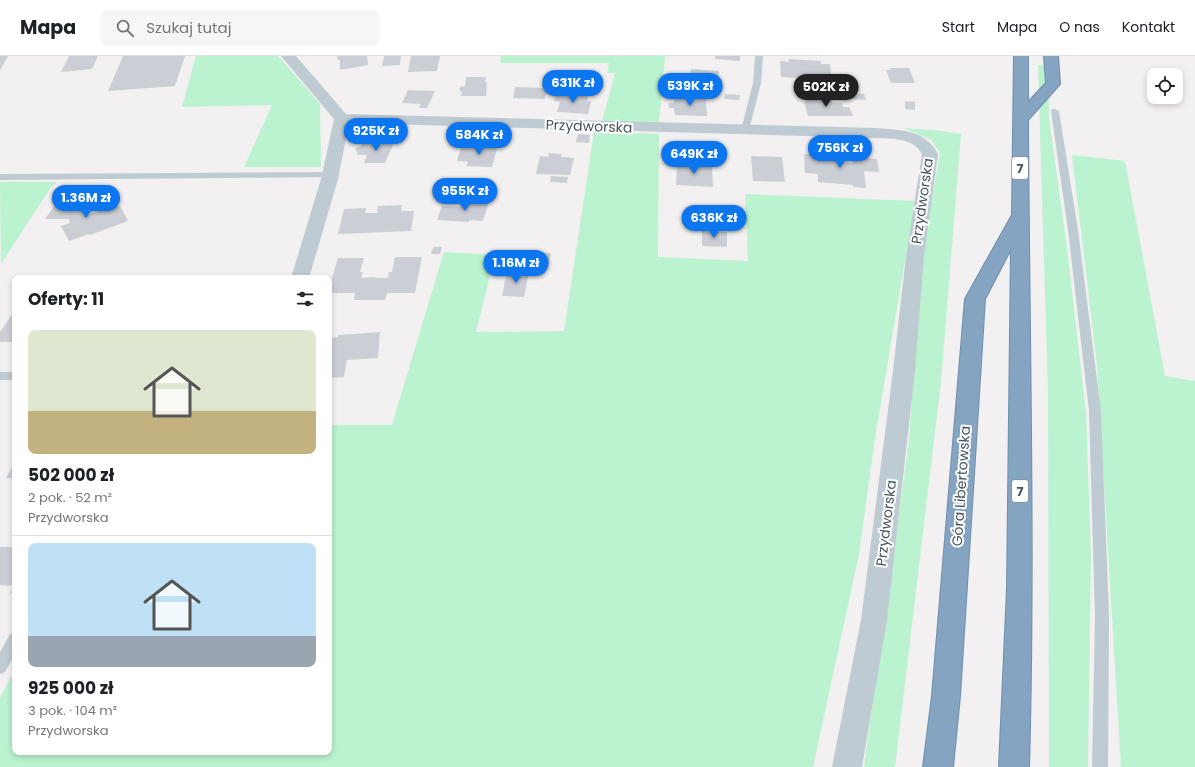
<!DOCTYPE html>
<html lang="pl">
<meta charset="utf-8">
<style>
body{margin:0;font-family:Poppins,sans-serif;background:#f6f6f6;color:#202124;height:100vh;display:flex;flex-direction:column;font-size:15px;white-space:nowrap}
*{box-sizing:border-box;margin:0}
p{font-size:13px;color:#757577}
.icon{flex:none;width:22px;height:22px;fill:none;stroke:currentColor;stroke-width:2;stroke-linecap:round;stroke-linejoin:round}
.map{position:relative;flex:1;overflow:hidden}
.side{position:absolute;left:12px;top:219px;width:320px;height:480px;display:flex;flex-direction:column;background:#fff;border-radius:8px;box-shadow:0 2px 6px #0003}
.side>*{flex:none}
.tools{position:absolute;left:1147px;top:12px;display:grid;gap:8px}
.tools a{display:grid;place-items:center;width:36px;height:36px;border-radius:8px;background:#fff;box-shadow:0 2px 6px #0003;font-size:20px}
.price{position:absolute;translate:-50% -34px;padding:0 9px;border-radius:14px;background:#0c76f0;color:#fff;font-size:13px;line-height:26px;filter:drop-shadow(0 1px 2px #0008)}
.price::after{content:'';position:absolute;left:50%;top:24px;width:12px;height:9px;margin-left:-6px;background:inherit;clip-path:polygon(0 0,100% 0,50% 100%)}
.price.selected{background:#222;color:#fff}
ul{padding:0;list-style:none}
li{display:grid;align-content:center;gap:8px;height:212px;padding:0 16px}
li+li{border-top:1px solid #e0e0e0}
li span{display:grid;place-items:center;height:124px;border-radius:8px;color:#555}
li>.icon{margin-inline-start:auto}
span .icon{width:72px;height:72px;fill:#fffc;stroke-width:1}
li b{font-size:17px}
h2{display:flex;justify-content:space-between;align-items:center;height:48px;padding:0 16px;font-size:17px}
header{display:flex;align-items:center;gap:24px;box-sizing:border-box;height:56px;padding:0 20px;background:#fff;border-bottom:1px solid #e0e0e0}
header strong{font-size:19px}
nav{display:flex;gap:22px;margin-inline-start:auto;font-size:14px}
.search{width:280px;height:36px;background:#f6f6f6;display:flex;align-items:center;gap:10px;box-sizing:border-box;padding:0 14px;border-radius:8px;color:#757577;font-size:15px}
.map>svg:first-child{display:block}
.green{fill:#bbf2cf}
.building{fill:#cbcfd5}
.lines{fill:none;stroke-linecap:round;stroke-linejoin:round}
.highway-casing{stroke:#6f8fae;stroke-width:2}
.lane{fill:#bfcbd3;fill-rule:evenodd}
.street{fill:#bfcbd3;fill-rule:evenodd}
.highway{fill:#84a4c2;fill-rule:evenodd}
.labels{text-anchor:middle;stroke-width:4;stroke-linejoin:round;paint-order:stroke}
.shield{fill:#fff;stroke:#7e878f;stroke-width:1}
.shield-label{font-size:13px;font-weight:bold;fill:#46545f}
.street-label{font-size:14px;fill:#46545f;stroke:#fff}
</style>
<header>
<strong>Mapa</strong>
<div class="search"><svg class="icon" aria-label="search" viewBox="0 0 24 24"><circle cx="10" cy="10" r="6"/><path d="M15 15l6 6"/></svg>Szukaj tutaj</div>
<nav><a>Start</a><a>Mapa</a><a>O nas</a><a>Kontakt</a></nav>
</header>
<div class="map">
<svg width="1195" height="711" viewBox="0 0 1195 711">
<rect width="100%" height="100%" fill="#f2f0f0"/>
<g class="green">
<polygon points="196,0 278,0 320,48 321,111 244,111 272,49 182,51"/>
<polygon points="501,0 665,0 659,67 602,66 615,17 607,17 609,7 500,7"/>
<polygon points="1038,9 1048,10 1049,62 1067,192 1086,356 1091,500 1088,711 1049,711 1048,336"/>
<polygon points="904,72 943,75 961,78 941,326 895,711 864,711 909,385 922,200 940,97 931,84"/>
<polygon points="594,76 659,78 658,201 748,205 745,138 915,145 875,382 859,498 813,711 0,711 0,642 15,613 15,696 329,696 329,369 392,369 444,196 495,199 476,276 564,275"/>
<polygon points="1072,99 1125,105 1165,320 1195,325 1195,711 1121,711 1097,309"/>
<polygon points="0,126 57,126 51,131 1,208"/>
</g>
<g class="building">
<polygon points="0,0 8,0 0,14"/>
<polygon points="69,0 98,0 92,13 61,16"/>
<polygon points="123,0 185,0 175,30 108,35"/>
<polygon points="337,0 367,0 368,9 340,14 340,4 338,4"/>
<polygon points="384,0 401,0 400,9 382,10"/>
<polygon points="411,0 440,0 437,15 408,16"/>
<polygon points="715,0 740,0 740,5 715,3"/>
<polygon points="789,3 821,5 821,8 830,8 832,24 781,21 780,5 789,6"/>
<polygon points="890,12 909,12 915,27 891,27 886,14 891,14"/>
<polygon points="691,13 719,15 718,29 688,27"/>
<polygon points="466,21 486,21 485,26 487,26 486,40 461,40 462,36 459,34 460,31 465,30"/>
<polygon points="515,31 547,32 545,43 513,42"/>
<polygon points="408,34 435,35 427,52 419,52 421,48 402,47"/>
<polygon points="847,37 864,38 866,44 848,43"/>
<polygon points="556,38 588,40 587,45 591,45 588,58 557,56 560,46 554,45"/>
<polygon points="725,38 740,39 739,44 724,43"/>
<polygon points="805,42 831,42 832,47 842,47 843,51 849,51 853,60 808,60 804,46 806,46"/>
<polygon points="674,43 706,43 707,60 675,59 674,52 669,52 669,47 674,47"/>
<polygon points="905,45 915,46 915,54 905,53"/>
<polygon points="578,78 590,79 589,87 576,86"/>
<polygon points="383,84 395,84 385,107 364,107 367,99 357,99 358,96 355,94 356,92 361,90 362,87 381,89"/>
<polygon points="486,89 498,89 492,111 466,110 468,106 457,105 461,92 485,91"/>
<polygon points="816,96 823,97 823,99 839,100 839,106 853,107 852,101 877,103 879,116 864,115 866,132 853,131 853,129 818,126 818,118 805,117 804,98 816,98"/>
<polygon points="549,97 562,98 561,101 574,102 570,119 536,118 540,100 548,101"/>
<polygon points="751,100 782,101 785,126 753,125"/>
<polygon points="689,106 701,106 700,110 712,110 713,131 676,129 677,108 689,109"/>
<polygon points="551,120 568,121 567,127 550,126"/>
<polygon points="461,144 489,145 483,165 469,164 469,166 437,164 442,150 460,151"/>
<polygon points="56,148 89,148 82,157 84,160 117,149 118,151 120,150 128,165 90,179 89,178 69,185 61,170 70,167 69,163 45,163"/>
<polygon points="402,149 401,155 414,155 411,175 338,178 344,153 366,152 365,157 377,157 378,150"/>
<polygon points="700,152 727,154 727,166 699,164"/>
<polygon points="702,175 727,176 727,191 702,190"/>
<polygon points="433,191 442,191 440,198 431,198"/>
<polygon points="528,196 551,197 549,208 526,207"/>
<polygon points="395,201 422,201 415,237 387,237 385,244 354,244 355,237 329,237 329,232 338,202 364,202 360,216 363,216 361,222 376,221 375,222 388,222 389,216 392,216"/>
<polygon points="507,215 529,216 524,241 502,240"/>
<polygon points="15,254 15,286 0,286 0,276"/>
<polygon points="380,276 378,302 347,304 344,321 329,322 329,282 338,281 338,279"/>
<polygon points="15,406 15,422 6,422"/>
<polygon points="0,491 15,491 15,537 10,537 14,530 0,529"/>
</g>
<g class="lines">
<defs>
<path id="highway" d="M1014,0H1028V46L1046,27L1044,0H1058L1060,28L1028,64C1029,280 1035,495 1029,711H999L1007,533L1011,193L985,243L960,640L953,711H923L932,640L965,243L1012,159Z"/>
</defs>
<use href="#highway" class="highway-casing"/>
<g class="lane">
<polygon points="755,0 763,0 761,27 749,74 745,77 741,74 753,27"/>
<polygon points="1052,53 1055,53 1059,55 1078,174 1101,355 1109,560 1108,711 1092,711 1095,560 1089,355 1068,174 1051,55"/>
<polygon points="330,116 335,119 333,121 0,124 0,118"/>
<rect x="0" y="316" width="15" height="8"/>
<polygon points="15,576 15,598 5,616 0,618 0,596 10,578"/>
</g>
<path class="street" d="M281,0H296L346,58L875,72C900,74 925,73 938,98L924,200L915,315L887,564L862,711H832L861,564L893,315L906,200L922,98C913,81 891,83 875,82L349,67L338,123L309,222H291L321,123L334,63Z"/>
<use href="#highway" class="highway"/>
</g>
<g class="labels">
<g class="shield">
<rect x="1012" y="101" width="16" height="22" rx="3"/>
<rect x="1012" y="424" width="16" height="22" rx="3"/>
</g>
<g class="shield-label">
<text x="1020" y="117">7</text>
<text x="1020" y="440">7</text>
</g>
<g class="street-label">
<text transform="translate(589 70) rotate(2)" y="5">Przydworska</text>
<text transform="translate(922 145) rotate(-82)" y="5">Przydworska</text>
<text transform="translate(961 430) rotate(-86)" y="5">Góra Libertowska</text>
<text transform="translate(886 467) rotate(-83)" y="5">Przydworska</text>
</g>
</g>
</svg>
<div class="tools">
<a><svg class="icon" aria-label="locate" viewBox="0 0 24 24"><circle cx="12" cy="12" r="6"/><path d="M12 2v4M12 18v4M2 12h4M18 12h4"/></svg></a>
</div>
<b class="price" style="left:573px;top:48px">631K zł</b>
<b class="price" style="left:690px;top:51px">539K zł</b>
<b class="price selected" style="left:826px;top:52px">502K zł</b>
<b class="price" style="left:376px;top:96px">925K zł</b>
<b class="price" style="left:479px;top:100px">584K zł</b>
<b class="price" style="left:840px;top:113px">756K zł</b>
<b class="price" style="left:694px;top:119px">649K zł</b>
<b class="price" style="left:465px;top:156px">955K zł</b>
<b class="price" style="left:86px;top:163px">1.36M zł</b>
<b class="price" style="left:714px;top:183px">636K zł</b>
<b class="price" style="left:516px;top:228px">1.16M zł</b>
<section class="side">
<h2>Oferty: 11<svg class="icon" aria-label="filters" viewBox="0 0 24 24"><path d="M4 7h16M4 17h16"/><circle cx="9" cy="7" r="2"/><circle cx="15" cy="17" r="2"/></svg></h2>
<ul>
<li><span style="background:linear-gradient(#dfe7d0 65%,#c2b280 0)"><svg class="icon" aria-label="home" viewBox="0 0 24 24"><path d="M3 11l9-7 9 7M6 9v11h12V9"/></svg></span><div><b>502 000 zł</b><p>2 pok. · 52 m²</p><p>Przydworska</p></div></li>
<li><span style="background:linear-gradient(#bfe0f5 75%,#9aa5b1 0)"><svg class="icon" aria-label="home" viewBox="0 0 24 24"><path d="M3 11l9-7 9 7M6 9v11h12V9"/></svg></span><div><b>925 000 zł</b><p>3 pok. · 104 m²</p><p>Przydworska</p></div></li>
</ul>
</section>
</div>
